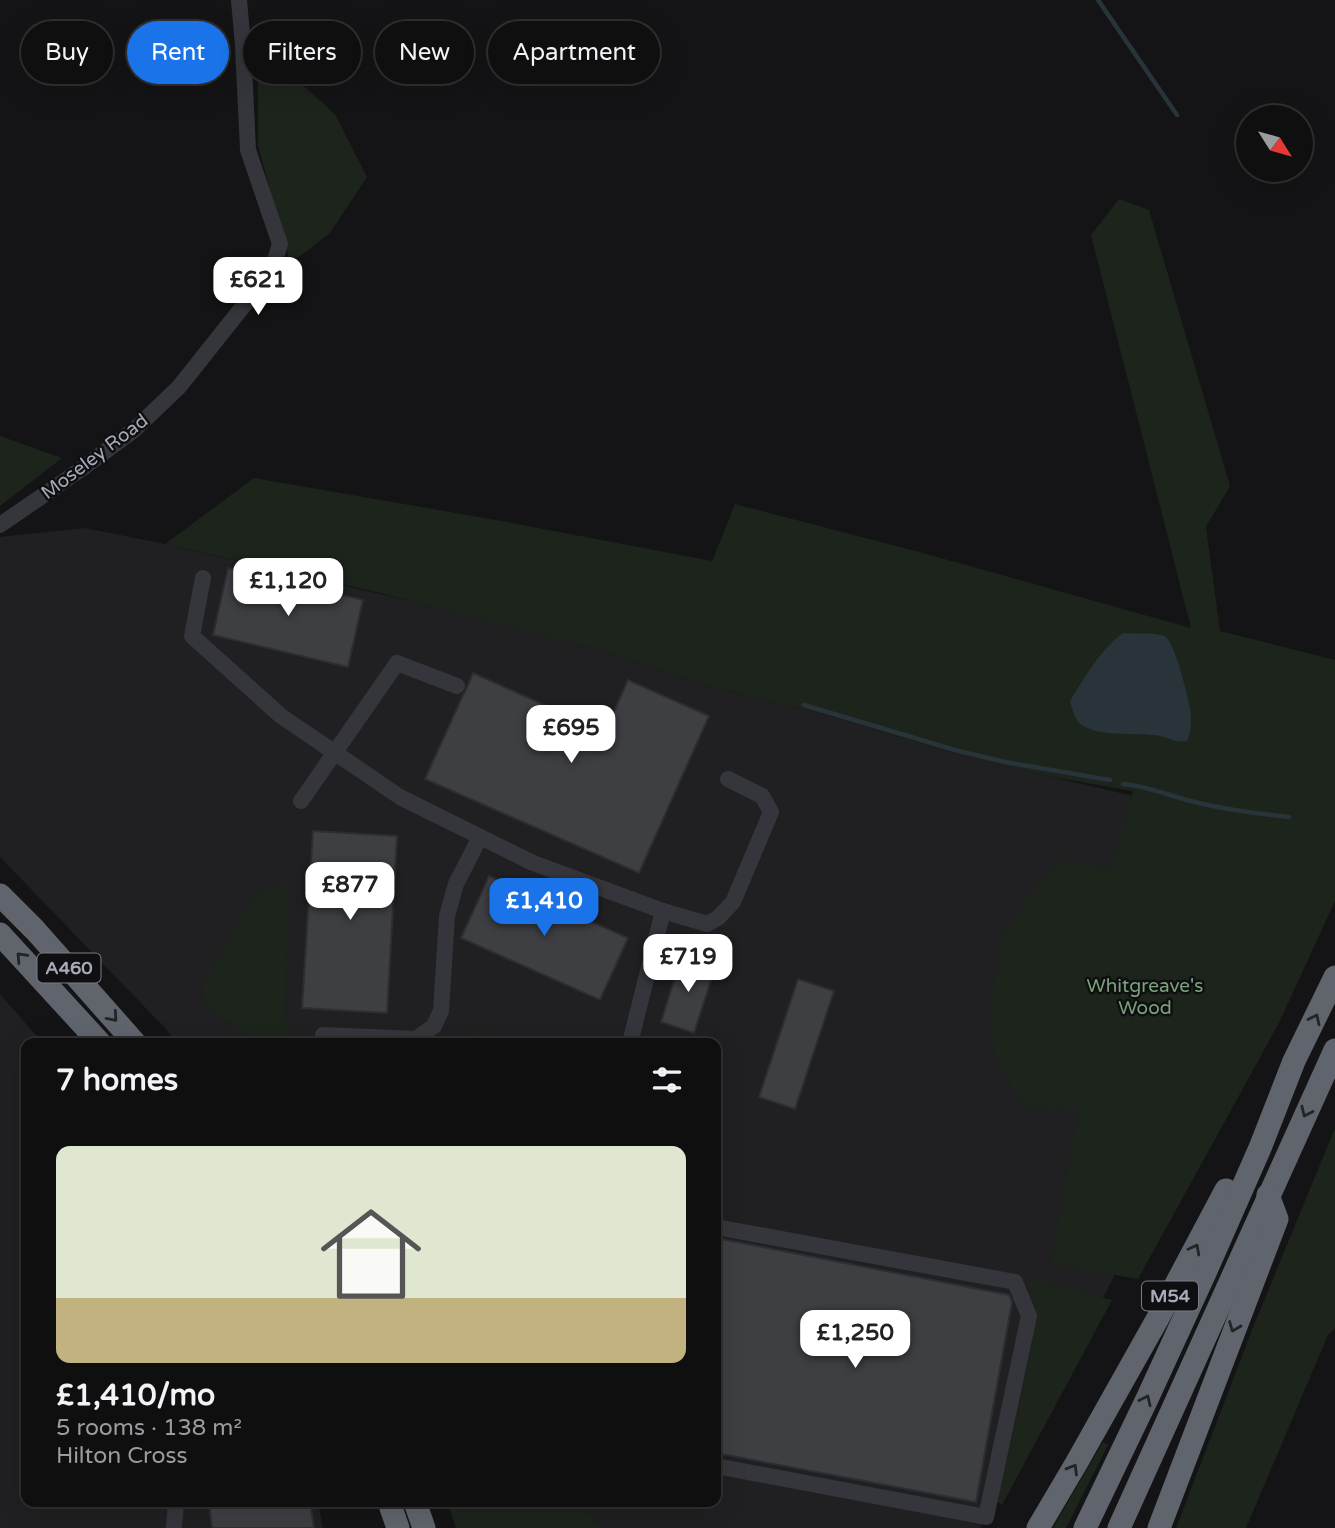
<!DOCTYPE html>
<meta charset="utf-8">
<style>
body{margin:0;font-family:"Varela Round",sans-serif;background:#181819;color:#f1f3f6;height:100vh;display:flex;flex-direction:column;font-size:26px;white-space:nowrap}
*{box-sizing:border-box;margin:0}
p{font-size:23px;color:#9b9c9f}
.icon{flex:none;width:38px;height:38px;fill:none;stroke:currentColor;stroke-width:2;stroke-linecap:round;stroke-linejoin:round}
.map{position:relative;flex:1;overflow:hidden}
.side{position:absolute;left:21px;top:1038px;width:700px;height:469px;display:flex;flex-direction:column;background:#0f0f10;border-radius:14px;box-shadow:0 7px 28px #0002,0 0 0 2px #2f2f30}
.side>*{flex:none}
.guide{position:absolute;left:21px;top:21px;width:700px;height:63px;display:flex;gap:14px}
.needle{width:46px;rotate:127deg}
.buttons{position:absolute;left:1236px;top:105px;display:grid;gap:14px}
.buttons a{display:grid;place-items:center;width:77px;height:77px;border-radius:50%;background:#0f0f10;box-shadow:0 7px 28px #0002,0 0 0 2px #2f2f30;font-size:35px}
.price{position:absolute;translate:-50% -60px;padding:0 16px;border-radius:14px;background:#fff;color:#222;font-size:23px;line-height:46px;filter:drop-shadow(0 2px 4px #0008)}
.price::after{content:'';position:absolute;left:50%;top:42px;width:21px;height:16px;margin-left:-10px;background:inherit;clip-path:polygon(0 0,100% 0,50% 100%)}
.price.on{background:#1a73e8;color:#fff}
ul{padding:0;list-style:none}
li{display:grid;align-content:center;gap:14px;height:371px;padding:0 35px}
li span{display:grid;place-items:center;height:217px;border-radius:14px;color:#555}
li>.icon{margin-inline-start:auto}
span .icon{width:126px;height:126px;fill:#fffc;stroke-width:1}
li b{font-size:30px}
h2{display:flex;justify-content:space-between;align-items:center;height:84px;padding:0 35px;font-size:30px}
.pill{padding:0 24px;border-radius:32px;background:#0f0f10;box-shadow:0 7px 28px #0002,0 0 0 2px #2f2f30;font-size:24px;line-height:63px}
.pill.on{background:#1a73e8;color:#fff}
.map>svg:first-child{display:block}
.built{fill:#202023}
.green{fill:#1c241c}
.water{fill:#29333a}
.lines{fill:none;stroke-linecap:round;stroke-linejoin:round}
.stream{stroke:#29333a;stroke-width:4.5}
.building{fill:#3e3f43;stroke:#2d2e32;stroke-width:2}
.minor{stroke:#34363b;stroke-width:16}
.highway{stroke:#60646c;stroke-width:23}
.oneway{stroke:#232428}
.labels{text-anchor:middle;stroke-width:5;stroke-linejoin:round;paint-order:stroke}
.shield{fill:#0f0f11;stroke:#787c85;stroke-width:2}
.shield-label{font-size:18px;font-weight:bold;fill:#a5abb7}
.street-label{font-size:19px;fill:#a5abb7;stroke:#0f0f11}
.park-label{font-size:19px;fill:#7aa37b;stroke:#0f0f11}
</style>
<div class="map">
<svg width="1335" height="1528" viewBox="0 0 1335 1528">
<rect width="100%" height="100%" fill="#141416"/>
<g class="built">
<polygon points="85,528 165,544 449,610 608,652 712,687 819,713 974,759 1224,817 1115,1274 1014,1473 980,1528 467,1528 458,1502 716,1502 716,1043 176,1043 165,1028 0,857 0,537"/>
<polygon points="0,994 43,1043 26,1043 26,1502 318,1502 323,1528 0,1528"/>
</g>
<g class="green">
<polygon points="258,68 297,80 335,114 367,177 330,233 303,254 290,262 258,146"/>
<polygon points="1119,199 1149,210 1230,486 1206,527 1220,631 1335,660 1335,901 1279,1023 1138,1279 1051,1264 1079,1109 1024,1108 995,1057 991,1005 1002,935 1022,906 1059,861 1088,865 1111,870 1133,791 1052,777 974,759 819,713 712,687 608,652 376,592 165,544 254,478 502,521 712,561 735,504 923,553 1191,628 1091,235"/>
<polygon points="0,436 62,458 0,506"/>
<polygon points="289,881 284,1018 296,1043 255,1043 204,1004 203,984 254,896"/>
<polygon points="475,1030 500,1038 501,1043 454,1043"/>
<polygon points="1335,1128 1335,1328 1328,1335 1246,1528 1176,1528 1252,1330"/>
<polygon points="1029,1278 1112,1300 1002,1505 996,1501 1019,1411 1036,1314"/>
<polygon points="1103,1442 1108,1445 1066,1528 1053,1528"/>
<polygon points="447,1502 583,1502 600,1528 456,1528"/>
</g>
<path class="water" d="M1123,633C1134,634 1159,632 1166,637C1175,644 1190,702 1191,715C1191,725 1191,733 1187,741C1176,743 1170,738 1160,736C1138,732 1101,738 1082,725C1075,721 1072,709 1070,701C1085,677 1100,650 1123,633Z"/>
<g class="lines">
<g class="stream">
<polyline points="1098,0 1177,115"/>
<polyline points="804,705 955,750 1005,762 1110,780"/>
<path d="M1123,784C1146,786 1165,794 1187,800C1220,809 1255,813 1289,817"/>
</g>
</g>
<g class="building">
<polygon points="228,568 363,600 348,667 213,635"/>
<polygon points="473,673 605,732 628,680 709,716 639,873 425,779 463,695 466,690"/>
<polygon points="313,831 397,836 387,1013 302,1008"/>
<polygon points="489,876 628,938 600,1000 461,938"/>
<polygon points="682,955 716,965 694,1033 661,1022"/>
<polygon points="798,979 834,991 795,1109 759,1097"/>
<polygon points="716,1238 1009,1295 1012,1302 976,1502 716,1453"/>
<polygon points="223,1502 310,1502 314,1528 212,1528 209,1503"/>
</g>
<g class="lines">
<g class="minor">
<polyline points="0,525 80,470 134,430 179,387 272,270 280,244 248,150 243,46 239,0"/>
<polyline points="203,578 192,636 281,716 400,797 533,863 663,911 707,924 718,918 733,902 771,812 762,796 728,779"/>
<polyline points="301,801 397,663 457,686"/>
<polyline points="323,1035 416,1039 434,1026 441,1011 447,916 456,884 480,837"/>
<polyline points="630,1043 663,911"/>
<polyline points="716,1227 1015,1282 1029,1316 986,1517 716,1466"/>
<polyline points="174,1528 176,1502"/>
</g>
<g class="highway">
<polyline points="0,895 35,930 135,1043"/>
<polyline points="0,934 100,1043"/>
<polyline points="389,1502 398,1528"/>
<polyline points="415,1502 424,1528"/>
<polyline points="1038,1528 1077,1462 1158,1318 1226,1190"/>
<polyline points="1085,1528 1147,1399 1205,1273 1260,1148 1294,1061 1335,977"/>
<polyline points="1119,1528 1335,1050"/>
<polyline points="1159,1528 1277,1219 1268,1195"/>
</g>
</g>
<defs><path id="oneway-chevron" d="M-2-3.5L2.5 0L-2 3.5" fill="none" stroke-width="1.6" stroke-linecap="round" stroke-linejoin="round" transform="scale(1.75)"/></defs>
<g class="oneway">
<use href="#oneway-chevron" transform="translate(21 957) rotate(-133)"/>
<use href="#oneway-chevron" transform="translate(113 1017) rotate(49)"/>
<use href="#oneway-chevron" transform="translate(1315 1019) rotate(-64)"/>
<use href="#oneway-chevron" transform="translate(1306 1112) rotate(115)"/>
<use href="#oneway-chevron" transform="translate(1195 1249) rotate(-62)"/>
<use href="#oneway-chevron" transform="translate(1234 1327) rotate(111)"/>
<use href="#oneway-chevron" transform="translate(1146 1400) rotate(-65)"/>
<use href="#oneway-chevron" transform="translate(1073 1469) rotate(-59)"/>
</g>
<g class="labels">
<g class="shield">
<rect x="37.5" y="953.5" width="63" height="29" rx="5"/>
<rect x="1142" y="1281.5" width="56" height="29" rx="5"/>
</g>
<g class="shield-label">
<text x="69" y="974">A460</text>
<text x="1170" y="1302">M54</text>
</g>
<g class="street-label">
<text transform="translate(94 456) rotate(-37)" y="7">Moseley Road</text>
</g>
<g class="park-label">
<text x="1145" y="992">Whitgreave's<tspan x="1145" dy="22">Wood</tspan></text>
</g>
</g>
</svg>
<div class="buttons">
<a><svg class="needle" viewBox="-14 -14 28 28"><path d="M0-13l5 13h-10z" fill="#e53935"/><path d="M0 13l5-13h-10z" fill="#9b9c9f"/></svg></a>
</div>
<b class="price" style="left:258px;top:317px">£621</b>
<b class="price" style="left:288px;top:618px">£1,120</b>
<b class="price" style="left:571px;top:765px">£695</b>
<b class="price" style="left:350px;top:922px">£877</b>
<b class="price on" style="left:544px;top:938px">£1,410</b>
<b class="price" style="left:688px;top:994px">£719</b>
<b class="price" style="left:855px;top:1370px">£1,250</b>
<div class="guide">
<a class="pill">Buy</a>
<a class="pill on">Rent</a>
<a class="pill">Filters</a>
<a class="pill">New</a>
<a class="pill">Apartment</a>
</div>
<section class="side">
<h2>7 homes<svg class="icon" aria-label="filters" viewBox="0 0 24 24"><path d="M4 7h16M4 17h16"/><circle cx="9" cy="7" r="2"/><circle cx="15" cy="17" r="2"/></svg></h2>
<ul>
<li><span style="background:linear-gradient(#dfe7d0 70%,#c2b280 0)"><svg class="icon" aria-label="home" viewBox="0 0 24 24"><path d="M3 11l9-7 9 7M6 9v11h12V9"/></svg></span><div><b>£1,410/mo</b><p>5 rooms · 138 m²</p><p>Hilton Cross</p></div></li>
</ul>
</section>
</div>
